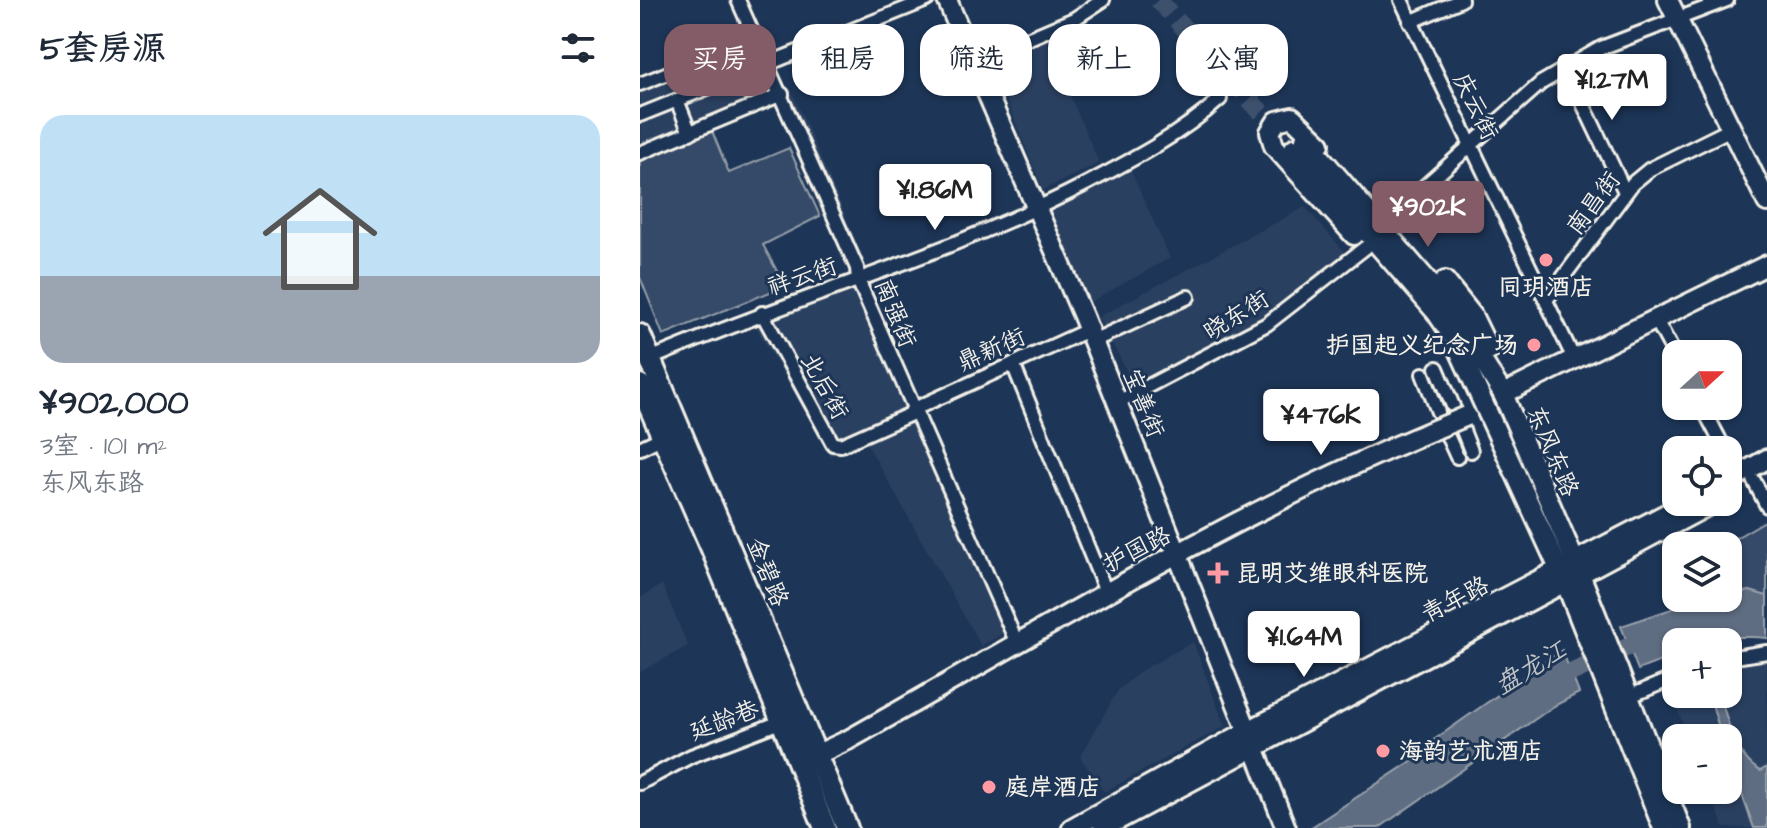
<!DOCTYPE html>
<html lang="zh">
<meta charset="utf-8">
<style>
body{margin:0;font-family:"Architects Daughter","LXGW WenKai TC",sans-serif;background:#f6f6f7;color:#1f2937;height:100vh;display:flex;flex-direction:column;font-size:30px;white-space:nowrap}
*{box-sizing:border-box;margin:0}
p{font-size:26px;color:#747a83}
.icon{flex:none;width:44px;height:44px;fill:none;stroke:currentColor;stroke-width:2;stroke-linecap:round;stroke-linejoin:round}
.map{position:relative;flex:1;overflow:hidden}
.drawer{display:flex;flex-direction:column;background:#fff;width:640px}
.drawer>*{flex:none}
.guide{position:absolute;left:24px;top:24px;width:760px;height:72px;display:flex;gap:16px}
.needle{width:52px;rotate:69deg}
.tools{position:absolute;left:1022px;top:340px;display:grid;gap:16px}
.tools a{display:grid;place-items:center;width:80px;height:80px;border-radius:16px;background:#fff;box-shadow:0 2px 6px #0004;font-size:40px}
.price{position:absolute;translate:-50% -68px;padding:0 18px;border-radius:8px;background:#fff;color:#222;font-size:26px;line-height:52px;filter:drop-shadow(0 2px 4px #0008)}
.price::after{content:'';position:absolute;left:50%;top:48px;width:24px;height:18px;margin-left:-12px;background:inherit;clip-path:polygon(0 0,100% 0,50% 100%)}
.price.selected{background:#845c67;color:#fff}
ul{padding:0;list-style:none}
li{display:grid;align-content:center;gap:16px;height:424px;padding:0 40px}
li+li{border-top:2px solid #e0e1e3}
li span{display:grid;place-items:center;height:248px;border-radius:24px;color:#555}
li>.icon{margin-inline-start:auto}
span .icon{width:144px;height:144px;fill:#fffc;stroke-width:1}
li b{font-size:34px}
h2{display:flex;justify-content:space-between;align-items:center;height:96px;padding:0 40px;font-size:34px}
.tag{padding:0 28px;border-radius:24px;background:#fff;box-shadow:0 2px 6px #0004;font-size:28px;line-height:72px}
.tag.selected{background:#845c67;color:#fff}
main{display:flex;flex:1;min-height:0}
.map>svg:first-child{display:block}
.built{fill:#2a4060}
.green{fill:#354a67;stroke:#949ea8;stroke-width:2}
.water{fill:#5e6d82;stroke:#9aa2ab;stroke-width:2}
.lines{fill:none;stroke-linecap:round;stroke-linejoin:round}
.river{stroke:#5e6d82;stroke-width:18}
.secondary-tunnel{stroke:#3d516d;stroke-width:18;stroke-dasharray:18 9;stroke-linecap:butt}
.street-casing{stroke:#f4f1e8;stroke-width:18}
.secondary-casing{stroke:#f4f1e8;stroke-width:24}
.primary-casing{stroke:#f4f1e8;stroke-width:26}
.street{stroke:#1d3557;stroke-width:12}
.secondary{stroke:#1d3557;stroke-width:18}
.primary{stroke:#1d3557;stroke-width:20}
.secondary-bridge-casing{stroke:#f4f1e8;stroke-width:24;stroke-linecap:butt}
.secondary-bridge{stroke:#1d3557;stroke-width:18}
.poi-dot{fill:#ff9aa2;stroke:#1d3557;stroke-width:3}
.labels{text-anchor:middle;stroke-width:6;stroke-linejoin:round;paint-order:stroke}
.street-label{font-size:24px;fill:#f4f1e8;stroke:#1d3557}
.poi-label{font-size:24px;font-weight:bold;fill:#f4f1e8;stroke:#1d3557;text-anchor:start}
.water-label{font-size:26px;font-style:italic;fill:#c0c3c4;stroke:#1d3557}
</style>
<main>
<section class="drawer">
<h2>5套房源<svg class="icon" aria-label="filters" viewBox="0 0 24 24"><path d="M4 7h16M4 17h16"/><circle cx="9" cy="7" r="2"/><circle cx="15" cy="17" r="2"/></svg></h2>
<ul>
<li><span style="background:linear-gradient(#bfe0f5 65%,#9aa5b1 0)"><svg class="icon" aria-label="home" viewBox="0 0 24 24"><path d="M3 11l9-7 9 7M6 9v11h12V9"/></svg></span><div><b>¥902,000</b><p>3室 · 101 m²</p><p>东风东路</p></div></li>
</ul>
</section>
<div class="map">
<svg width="1127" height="828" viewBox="0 0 1127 828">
<rect width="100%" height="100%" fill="#1d3557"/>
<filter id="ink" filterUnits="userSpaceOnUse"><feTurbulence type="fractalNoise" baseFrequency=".0125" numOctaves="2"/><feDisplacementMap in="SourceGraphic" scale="16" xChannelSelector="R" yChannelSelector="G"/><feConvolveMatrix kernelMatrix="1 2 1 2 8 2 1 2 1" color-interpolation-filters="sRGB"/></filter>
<g filter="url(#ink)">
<g class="built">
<polygon points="106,35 135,104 0,159 0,79"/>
<polygon points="406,39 459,163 403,190 351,62"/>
<polygon points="153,93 223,257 208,263 138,100"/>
<polygon points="491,171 530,258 448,303 408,208"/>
<polygon points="665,207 710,258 657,305 499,394 458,317"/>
<polygon points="223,281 276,401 425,335 280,411 375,626 341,646 226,442 190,456 112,320"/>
<polygon points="22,584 48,646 0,672 0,598"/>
<polygon points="553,642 585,726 464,792 440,757 478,690 502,670"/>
<polygon points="1127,656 1127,828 1084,828 1069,790 1088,790 1088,738 1049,738 1028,687 1036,683 1036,694 1088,694 1088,663"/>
</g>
<g class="green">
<polygon points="72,131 89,173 149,148 180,216 123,245 145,286 23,335 0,277 0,161"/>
<polygon points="1127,520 1127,596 1090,593 1088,546 1082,546"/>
</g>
<g class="water">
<path d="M1110,591L1127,596V638C1098,634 1066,642 1036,642V655L998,670L981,626L1064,598H1088V594Z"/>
<polygon points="922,650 939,693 914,706 739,828 670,828 773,760 775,753"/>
<path d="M1069,694H1080C1087,721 1095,756 1120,771L1127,767V828H1114L1088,756V738H1082Z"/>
</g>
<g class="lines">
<polyline class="river" points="911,682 1012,636"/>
<polyline class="secondary-tunnel" points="518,0 654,148"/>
<defs>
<g id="street">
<polyline points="98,0 217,268 218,280 376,641"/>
<polyline points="761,0 935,361"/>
<polyline points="770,22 821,0"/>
<polyline points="333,62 434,19 463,0"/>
<polyline points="926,68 985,192"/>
<polyline points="0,84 114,39"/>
<polyline points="37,100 50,133"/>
<polyline points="0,115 287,0"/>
<polyline points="0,153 142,94"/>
<polyline points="759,209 901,83 961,48 1087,0"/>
<polyline points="907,299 993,183 1010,169 1091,129"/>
<polyline points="122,313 193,444 201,445 273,413"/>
<polyline points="1016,320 1036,357"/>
<polyline points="453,341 548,297"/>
<path d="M10,359C155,297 307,256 446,184C494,159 540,135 580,99"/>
<polyline points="373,364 466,592"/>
<polyline points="797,368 813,406"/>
<polyline points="783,374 798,412"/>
<polyline points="478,402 627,324 726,247"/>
<polyline points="1062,406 1085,450"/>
<polyline points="272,410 448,330"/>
<polyline points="822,428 831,451"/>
<polyline points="807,435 817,457"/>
<polyline points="0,448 21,438"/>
<polyline points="1088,455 1099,475"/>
<polyline points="1114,481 1127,506"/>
<polyline points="1088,658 1127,652"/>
<polyline points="988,697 1036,677"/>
<polyline points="0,783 51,756 143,721"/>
</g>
<g id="secondary">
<polyline points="307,0 443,316 646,828"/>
<polyline points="1028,0 1127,202"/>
<polyline points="665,139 805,301 863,394 936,564 1041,828"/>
<polyline points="680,144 652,117 637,121 630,132 634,146 714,235"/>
<polyline points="654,148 796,312 813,337 926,584 1023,828"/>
<polyline points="805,281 832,315 849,350"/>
<polyline points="863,394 1127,265"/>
<polyline points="1088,481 1127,459"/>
<path d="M178,754L208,740C401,631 591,514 796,429"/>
<polyline points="432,828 606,732 1049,502"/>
<polyline points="463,828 1075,502"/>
</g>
<g id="primary">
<polyline points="0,335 207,828"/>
<polyline points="0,385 72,549 185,828"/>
</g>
</defs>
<use href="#street" class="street-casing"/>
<use href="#secondary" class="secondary-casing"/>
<use href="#primary" class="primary-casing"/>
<use href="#street" class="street"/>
<use href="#secondary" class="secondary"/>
<use href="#primary" class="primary"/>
<defs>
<polyline id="secondary-bridge" points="796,429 827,416"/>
</defs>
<use href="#secondary-bridge" class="secondary-bridge-casing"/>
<use href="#secondary-bridge" class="secondary-bridge"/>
</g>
</g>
<g class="poi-dot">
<circle cx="906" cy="260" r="8"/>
<circle cx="894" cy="345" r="8"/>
<path d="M574 561h8v8h8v8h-8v8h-8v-8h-8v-8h8z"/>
<circle cx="743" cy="751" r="8"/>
<circle cx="349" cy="787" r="8"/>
</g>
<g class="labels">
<g class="street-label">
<text transform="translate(836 106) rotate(64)" y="8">庆云街</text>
<text transform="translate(953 203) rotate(-53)" y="8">南昌街</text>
<text transform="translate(162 276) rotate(-19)" y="8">祥云街</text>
<text transform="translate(256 313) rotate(68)" y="8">南强街</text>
<text transform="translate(596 315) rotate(-32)" y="8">晓东街</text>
<text transform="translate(351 349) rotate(-24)" y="8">鼎新街</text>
<text transform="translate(185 386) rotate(61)" y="8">北后街</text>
<text transform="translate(504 403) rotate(68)" y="8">宝善街</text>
<text transform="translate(913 451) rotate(67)" y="8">东风东路</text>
<text transform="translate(497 549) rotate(-27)" y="8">护国路</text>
<text transform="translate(128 572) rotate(68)" y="8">金碧路</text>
<text transform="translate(815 599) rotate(-27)" y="8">青年路</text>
<text transform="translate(84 720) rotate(-21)" y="8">延龄巷</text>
</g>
<g class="poi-label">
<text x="906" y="295" text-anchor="middle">同玥酒店</text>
<text x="878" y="353" text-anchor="end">护国起义纪念广场</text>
<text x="596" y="581">昆明艾维眼科医院</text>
<text x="759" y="759">海韵艺术酒店</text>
<text x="365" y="795">庭岸酒店</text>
</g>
<g class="water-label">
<text transform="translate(890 667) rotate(-31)" y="9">盘龙江</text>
</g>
</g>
</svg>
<div class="tools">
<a><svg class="needle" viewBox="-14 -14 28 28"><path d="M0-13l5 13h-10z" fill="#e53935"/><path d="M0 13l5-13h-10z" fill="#747a83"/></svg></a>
<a><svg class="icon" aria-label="locate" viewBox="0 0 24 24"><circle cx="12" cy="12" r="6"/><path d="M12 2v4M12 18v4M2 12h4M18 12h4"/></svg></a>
<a><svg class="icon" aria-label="layers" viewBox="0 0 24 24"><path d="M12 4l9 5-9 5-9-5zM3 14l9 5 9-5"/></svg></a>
<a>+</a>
<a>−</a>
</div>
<b class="price" style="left:972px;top:122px">¥1.27M</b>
<b class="price" style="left:295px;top:232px">¥1.86M</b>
<b class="price selected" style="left:788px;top:249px">¥902K</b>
<b class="price" style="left:681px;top:457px">¥476K</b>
<b class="price" style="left:664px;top:679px">¥1.64M</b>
<div class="guide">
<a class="tag selected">买房</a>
<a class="tag">租房</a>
<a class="tag">筛选</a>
<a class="tag">新上</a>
<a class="tag">公寓</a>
</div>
</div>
</main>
